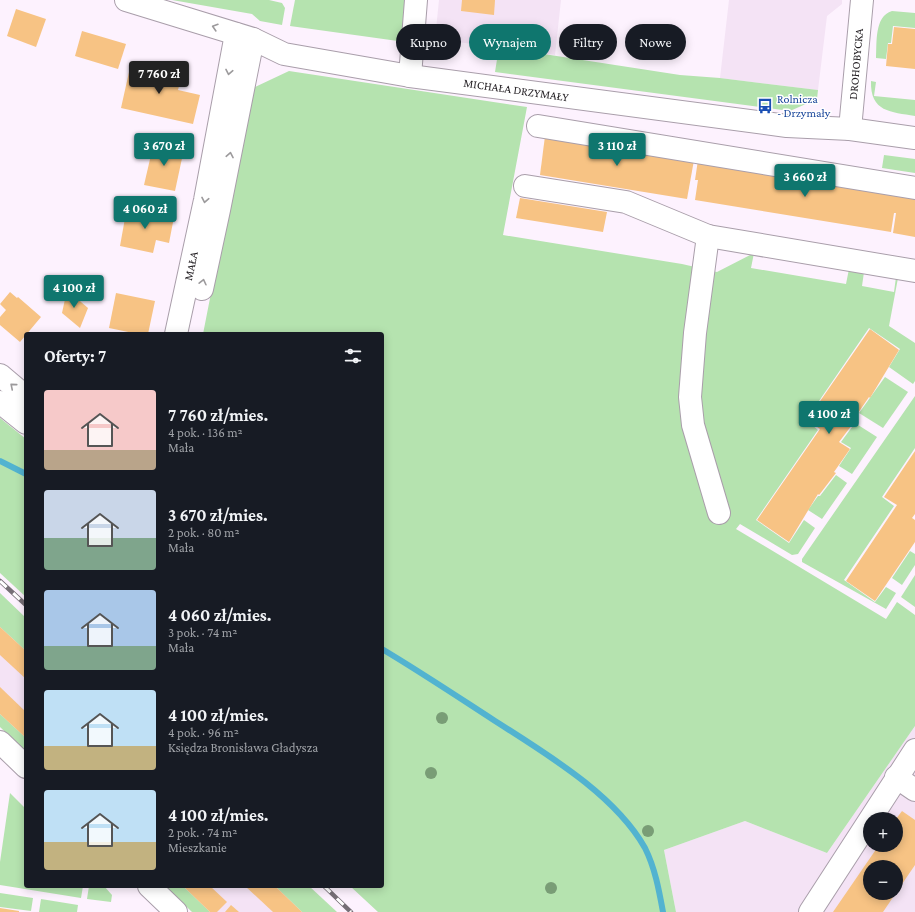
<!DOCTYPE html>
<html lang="pl">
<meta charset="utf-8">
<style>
body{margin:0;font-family:"Crimson Pro",serif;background:#20242c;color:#f1f3f6;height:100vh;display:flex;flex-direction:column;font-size:15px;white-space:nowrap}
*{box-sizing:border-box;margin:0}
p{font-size:13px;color:#9ea1a6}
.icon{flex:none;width:22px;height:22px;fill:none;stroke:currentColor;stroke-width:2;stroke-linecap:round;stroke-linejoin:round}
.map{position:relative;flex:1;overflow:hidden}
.details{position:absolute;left:24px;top:332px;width:360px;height:556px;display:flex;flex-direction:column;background:#171b24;border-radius:4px;box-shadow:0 2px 10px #0003}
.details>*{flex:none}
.guide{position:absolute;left:396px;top:24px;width:380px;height:36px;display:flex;gap:8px}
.controls{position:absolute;left:863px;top:812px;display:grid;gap:8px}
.controls a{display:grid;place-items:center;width:40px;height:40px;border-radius:50%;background:#171b24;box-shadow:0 2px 10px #0003;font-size:20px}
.price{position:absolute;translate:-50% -34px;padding:0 9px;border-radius:4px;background:#0f766e;color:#fff;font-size:13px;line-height:26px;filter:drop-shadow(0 1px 2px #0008)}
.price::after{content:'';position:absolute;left:50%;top:24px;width:12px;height:9px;margin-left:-6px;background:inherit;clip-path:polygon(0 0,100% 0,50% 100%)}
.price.on{background:#222;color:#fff}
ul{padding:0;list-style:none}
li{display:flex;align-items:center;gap:12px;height:100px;padding:0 20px}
li span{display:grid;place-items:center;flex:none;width:112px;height:80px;border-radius:4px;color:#555}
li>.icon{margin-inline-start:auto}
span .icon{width:48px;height:48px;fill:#fffc;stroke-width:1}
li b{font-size:17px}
h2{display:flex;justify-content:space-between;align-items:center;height:48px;padding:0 20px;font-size:17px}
.tag{padding:0 14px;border-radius:18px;background:#171b24;box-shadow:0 2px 10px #0003;font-size:14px;line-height:36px}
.tag.on{background:#0f766e;color:#fff}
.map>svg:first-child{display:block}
.built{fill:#f4e3f5;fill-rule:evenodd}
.green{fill:#b5e3af}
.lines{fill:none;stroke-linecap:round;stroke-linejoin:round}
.stream{stroke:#52b3d0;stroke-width:6}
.building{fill:#f7c384;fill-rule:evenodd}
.minor-casing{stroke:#a99eaa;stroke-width:24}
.minor{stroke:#fff;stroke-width:22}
.rail-casing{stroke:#766f76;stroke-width:4.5}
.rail{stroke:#fff;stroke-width:3;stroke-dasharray:9;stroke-linecap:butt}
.tree{fill:#799d76}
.oneway{stroke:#9c9a9c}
.labels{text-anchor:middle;stroke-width:3;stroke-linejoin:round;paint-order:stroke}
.street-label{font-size:12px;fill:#221e22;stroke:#fff}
.transit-label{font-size:12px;fill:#164399;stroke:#fff;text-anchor:start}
</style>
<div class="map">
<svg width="915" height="912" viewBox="0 0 915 912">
<rect width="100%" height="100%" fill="#fdf2fe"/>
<g class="built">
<polygon points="439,0 561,0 555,55 435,39"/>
<polygon points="729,0 842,0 842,4 827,16 818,90 720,78"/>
<polygon points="0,627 26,651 26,738 0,714"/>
<path d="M915,726V912H676L664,850L745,821L827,853ZM870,819H896V845H870ZM870,867H896V893H870Z"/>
<polygon points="183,886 275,886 302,912 210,912"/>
</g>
<g class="green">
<polygon points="172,0 269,0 282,3 285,8 282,25 260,21 252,14"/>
<polygon points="295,0 410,0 405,42 290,26"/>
<path d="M892,11L915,13V28L893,26L891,43H888L886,59L876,58C877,44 874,16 892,11Z"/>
<polygon points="499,47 680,75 720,78 818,90 817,99 790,111 495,72"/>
<polygon points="289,71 527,107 503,235 682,264 717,272 754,253 751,268 846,284 849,269 864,272 862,286 894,292 896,277 898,278 889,326 915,343 915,381 913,384 889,367 900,349 869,328 806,420 818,430 756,520 789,543 804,520 815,528 798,554 792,555 740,524 736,529 886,619 897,602 915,615 915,726 827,853 745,821 664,850 676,912 378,912 350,886 382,886 382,334 203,334 251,89"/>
<path d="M871,81L876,82L874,96L915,100V116C891,112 870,112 871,81Z"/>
<polygon points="884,155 915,159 915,173 882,168"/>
<polygon points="885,377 908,392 883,428 859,413"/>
<polygon points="915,396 915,448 882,497 894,506 844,580 875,602 886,587 896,593 886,609 802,562 802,559"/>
<polygon points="0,418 26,439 26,597 0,573"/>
<polygon points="855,423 877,437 852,474 839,466 851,448 841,442"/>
<polygon points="836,475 847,483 822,519 808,510 818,496 820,496"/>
<polygon points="910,551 915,554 915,565 902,585 892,578"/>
<polygon points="915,575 915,607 901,597"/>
<polygon points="0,593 26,618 26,651 0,627"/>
<polygon points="0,714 26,738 26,752 0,727"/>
<polygon points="10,793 26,809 26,886 83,886 81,898 0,885 0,862"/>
<polygon points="89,886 104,886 112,895 111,902 87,899"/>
<polygon points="165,886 183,886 210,912 192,912"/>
<polygon points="275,886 309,886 337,912 302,912"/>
<polygon points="0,893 33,898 31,911 0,907"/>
<polygon points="41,899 78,905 77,912 39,912"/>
</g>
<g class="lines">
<g class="stream">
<polyline points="0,461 26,474"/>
<path d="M382,649C419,671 455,695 492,719C543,752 614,793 645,848C655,868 659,890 663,912"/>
</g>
</g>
<g class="building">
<polygon points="462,0 495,0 494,15 461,11"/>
<polygon points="16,9 46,19 36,47 7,36"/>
<polygon points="894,27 915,29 915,69 886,66 888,44 892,44"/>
<polygon points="82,31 126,44 118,69 75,56"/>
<polygon points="131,63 182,75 178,90 200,95 193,124 121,108"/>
<polygon points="545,136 694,160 687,199 540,175"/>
<polygon points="154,142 184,149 175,191 144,185"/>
<polygon points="698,160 915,196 915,237 893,233 896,213 894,213 891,232 695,200 698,180 695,180"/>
<polygon points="520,198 607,212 603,232 516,218"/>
<polygon points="127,207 174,217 169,243 156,240 153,253 120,246"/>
<polygon points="67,290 88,308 80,328 62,313"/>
<polygon points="10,292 17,298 18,297 41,317 20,342 0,325 0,317 6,310 0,304"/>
<polygon points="116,293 155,301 148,334 138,334 109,328"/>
<polygon points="870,329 899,350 870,398 869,397 854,419 855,421 839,442 850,449 834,472 836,473 819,495 818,494 789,542 757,520 820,429 807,420"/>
<polygon points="915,451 915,514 912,518 915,520 915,542 875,601 846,581 897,505 884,497"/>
<polygon points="0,627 26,651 26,679 0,655"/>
<polygon points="0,687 26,712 26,738 0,714"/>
<path d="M902,811L915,820V865L883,912H833L879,845H896V819ZM870,867H896V893H870Z"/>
<polygon points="183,886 210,886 227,902 217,912 210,912"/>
<polygon points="245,886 275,886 302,912 273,912"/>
<polygon points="231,905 239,912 225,912"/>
<polygon points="0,908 19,911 19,912 0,912"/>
</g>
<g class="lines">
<defs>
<g id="minor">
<polyline points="126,0 253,39 284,54 410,76 787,126 850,129 915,138"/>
<polyline points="410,76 416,0"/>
<polyline points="538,126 915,188"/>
<polyline points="850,129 862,0"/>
<polyline points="525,186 626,202 708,236 915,271"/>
<polyline points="708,236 695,333 690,397 693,425 719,513"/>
<polyline points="202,289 219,210 253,39"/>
<polyline points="176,334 205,200 236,34"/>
<polyline points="0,375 26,397"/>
<polyline points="0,402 26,423"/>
<polyline points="0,742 26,767"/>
<polyline points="896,777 915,790"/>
<polyline points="149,886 176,912"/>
<polyline points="810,912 915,750"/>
</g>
</defs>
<use href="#minor" class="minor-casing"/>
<use href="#minor" class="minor"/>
<defs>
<g id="rail">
<polyline points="0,581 26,605"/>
<polyline points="324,886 351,912"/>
</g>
</defs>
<use href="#rail" class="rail-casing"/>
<use href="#rail" class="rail"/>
</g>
<g class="tree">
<circle cx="442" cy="718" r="6"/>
<circle cx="431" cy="773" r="6"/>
<circle cx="648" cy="831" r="6"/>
<circle cx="551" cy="888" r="6"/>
</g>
<defs><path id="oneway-chevron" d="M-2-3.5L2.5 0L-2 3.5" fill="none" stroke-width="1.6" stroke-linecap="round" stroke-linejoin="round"/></defs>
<g class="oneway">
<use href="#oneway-chevron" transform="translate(215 27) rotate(-163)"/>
<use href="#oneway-chevron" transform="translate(229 72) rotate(101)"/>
<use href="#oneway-chevron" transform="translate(230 155) rotate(-79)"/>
<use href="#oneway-chevron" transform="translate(205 200) rotate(101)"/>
<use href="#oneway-chevron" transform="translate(203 282) rotate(-77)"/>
<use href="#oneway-chevron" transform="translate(13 386) rotate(-140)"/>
</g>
<defs>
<symbol id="bus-bare" viewBox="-9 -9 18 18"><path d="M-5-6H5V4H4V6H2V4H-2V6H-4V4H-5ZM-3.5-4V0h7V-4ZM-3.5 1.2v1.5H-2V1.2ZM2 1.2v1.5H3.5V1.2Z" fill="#1a4fb4" stroke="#fff" stroke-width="2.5" paint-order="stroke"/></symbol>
</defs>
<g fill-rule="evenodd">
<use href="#bus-bare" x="754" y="95" width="22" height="22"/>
</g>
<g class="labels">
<g class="street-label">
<text transform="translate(856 64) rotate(-85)" y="4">DROHOBYCKA</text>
<text transform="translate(516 90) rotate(8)" y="4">MICHAŁA DRZYMAŁY</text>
<text transform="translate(191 266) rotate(-78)" y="4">MAŁA</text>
</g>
<g class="transit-label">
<text x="777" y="103">Rolnicza<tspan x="777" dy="14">- Drzymały</tspan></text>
</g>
</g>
</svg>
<div class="controls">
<a>+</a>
<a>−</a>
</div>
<b class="price on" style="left:159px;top:95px">7 760 zł</b>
<b class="price" style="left:164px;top:167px">3 670 zł</b>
<b class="price" style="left:617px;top:167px">3 110 zł</b>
<b class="price" style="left:805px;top:198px">3 660 zł</b>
<b class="price" style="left:145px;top:230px">4 060 zł</b>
<b class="price" style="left:74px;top:309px">4 100 zł</b>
<b class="price" style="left:829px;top:435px">4 100 zł</b>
<div class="guide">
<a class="tag">Kupno</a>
<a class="tag on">Wynajem</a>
<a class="tag">Filtry</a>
<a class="tag">Nowe</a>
</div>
<section class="details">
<h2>Oferty: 7<svg class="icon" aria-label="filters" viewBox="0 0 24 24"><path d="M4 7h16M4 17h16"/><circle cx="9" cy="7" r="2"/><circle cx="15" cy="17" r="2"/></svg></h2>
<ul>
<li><span style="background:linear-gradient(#f6c9c9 75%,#b9a48a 0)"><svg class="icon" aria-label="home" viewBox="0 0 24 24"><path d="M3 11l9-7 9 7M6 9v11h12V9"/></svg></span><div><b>7 760 zł/mies.</b><p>4 pok. · 136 m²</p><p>Mała</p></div></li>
<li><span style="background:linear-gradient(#c9d6e8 60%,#7fa58c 0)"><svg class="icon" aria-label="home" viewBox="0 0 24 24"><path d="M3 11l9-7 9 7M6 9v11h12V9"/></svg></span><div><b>3 670 zł/mies.</b><p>2 pok. · 80 m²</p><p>Mała</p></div></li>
<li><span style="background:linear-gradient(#a9c7e8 70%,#7fa58c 0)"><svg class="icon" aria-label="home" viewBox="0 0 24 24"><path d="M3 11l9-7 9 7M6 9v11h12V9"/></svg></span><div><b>4 060 zł/mies.</b><p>3 pok. · 74 m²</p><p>Mała</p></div></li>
<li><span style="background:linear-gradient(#bfe0f5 70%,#c2b280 0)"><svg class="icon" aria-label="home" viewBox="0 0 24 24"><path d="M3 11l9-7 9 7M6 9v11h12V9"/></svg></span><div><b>4 100 zł/mies.</b><p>4 pok. · 96 m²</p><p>Księdza Bronisława Gładysza</p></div></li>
<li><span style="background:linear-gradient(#bfe0f5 65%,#c2b280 0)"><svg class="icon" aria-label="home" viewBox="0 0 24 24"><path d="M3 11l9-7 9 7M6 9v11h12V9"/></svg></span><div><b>4 100 zł/mies.</b><p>2 pok. · 74 m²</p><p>Mieszkanie</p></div></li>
</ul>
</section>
</div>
